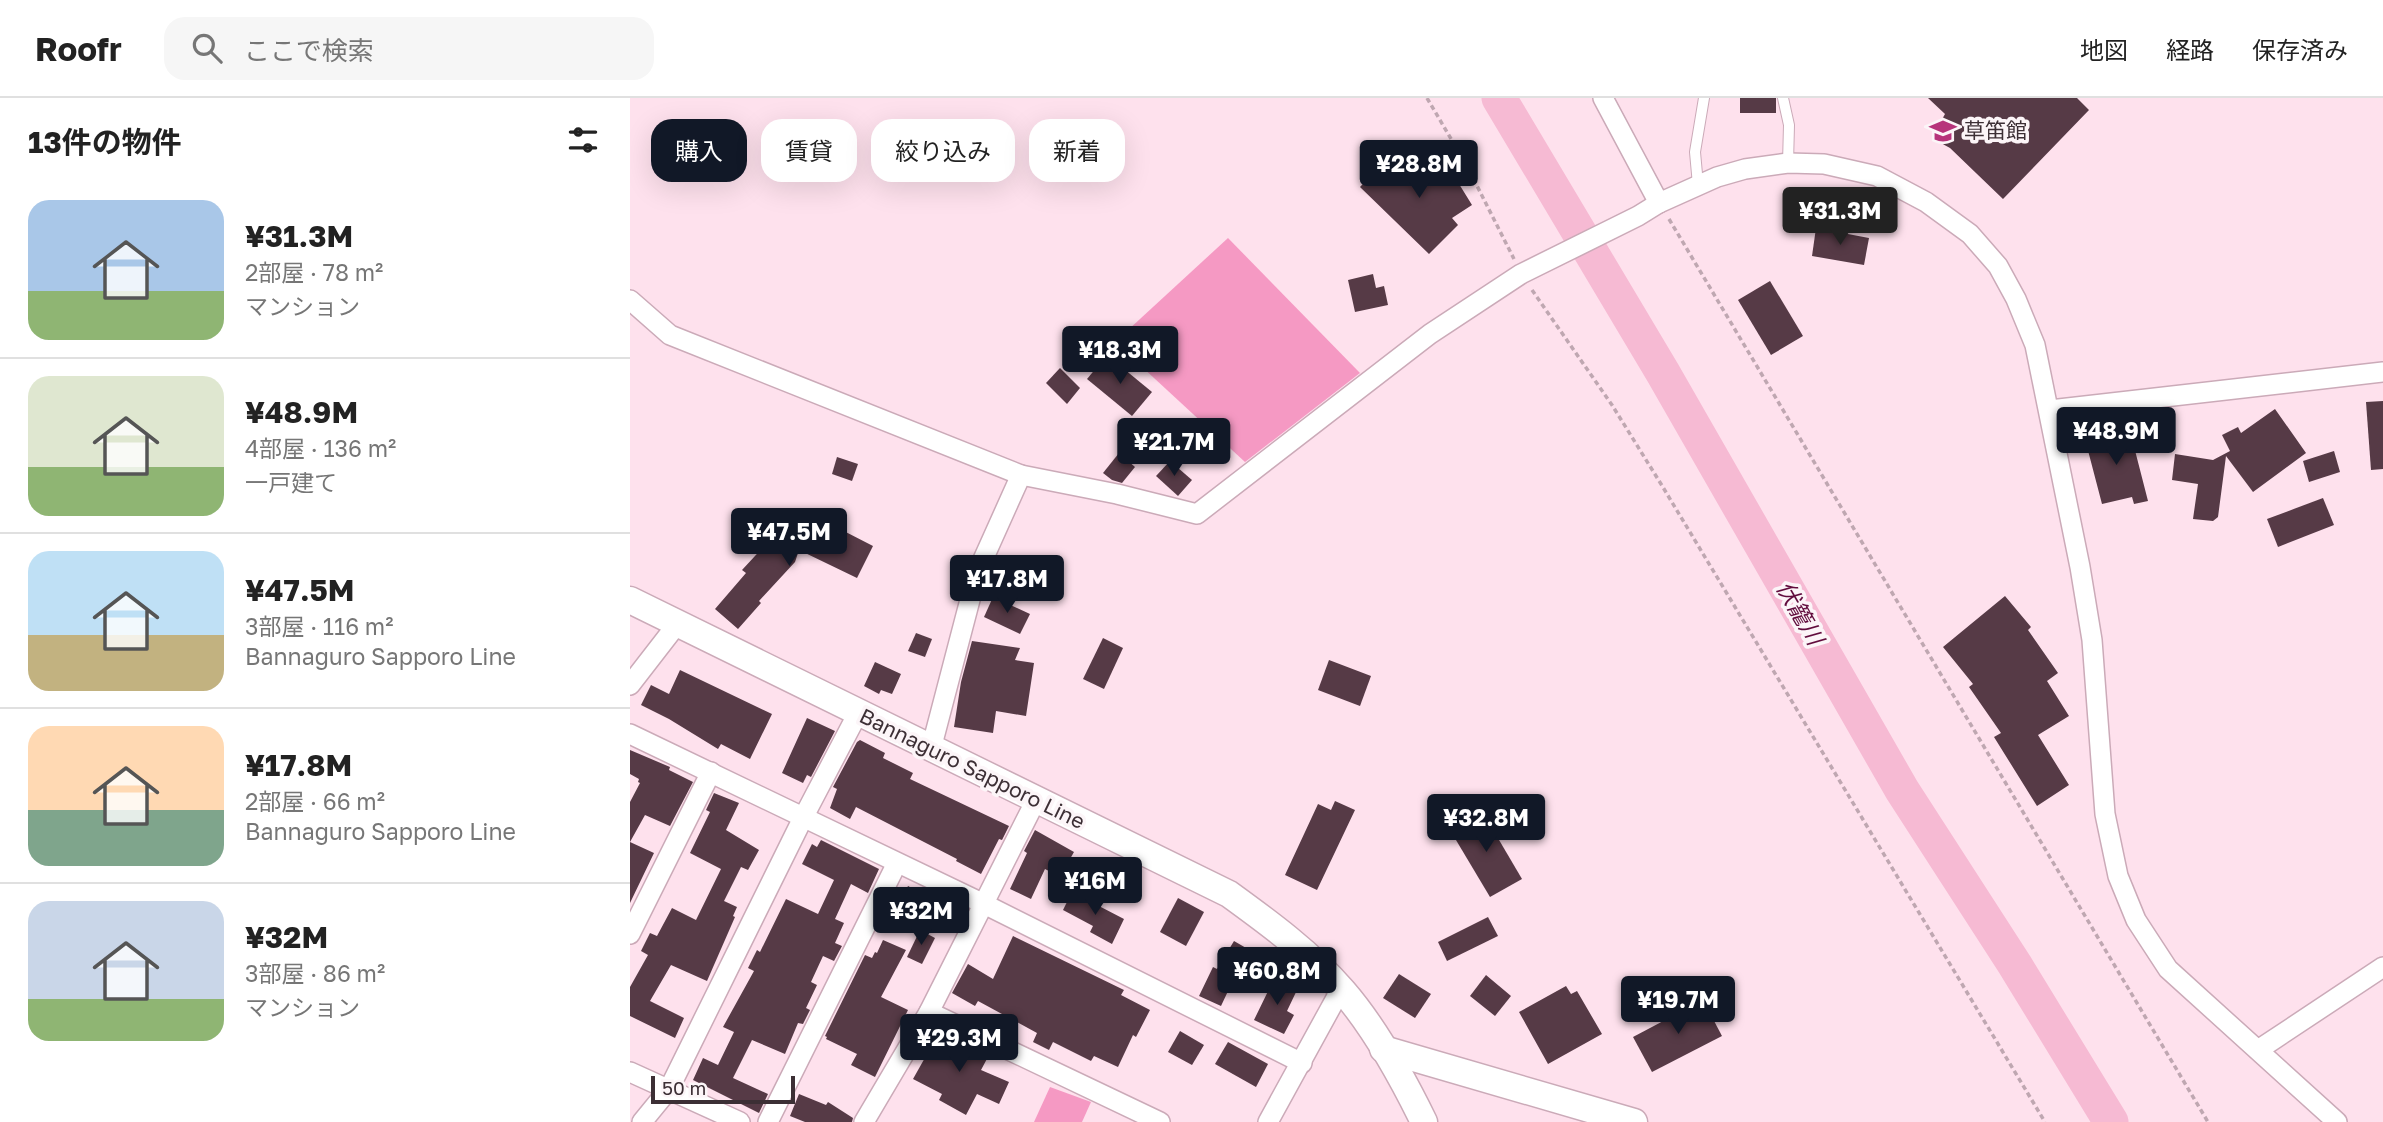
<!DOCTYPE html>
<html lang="ja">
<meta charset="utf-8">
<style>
body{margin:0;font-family:"Golos Text","Noto Sans JP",sans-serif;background:#f6f6f6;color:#222;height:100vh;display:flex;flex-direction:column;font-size:26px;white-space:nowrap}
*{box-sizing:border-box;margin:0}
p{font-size:23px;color:#767676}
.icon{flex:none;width:38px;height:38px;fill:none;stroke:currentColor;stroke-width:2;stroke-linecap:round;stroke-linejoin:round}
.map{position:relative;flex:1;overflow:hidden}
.sheet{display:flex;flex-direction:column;background:#fff;width:630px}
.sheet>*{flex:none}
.banner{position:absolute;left:21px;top:21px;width:665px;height:63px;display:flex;gap:14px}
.scale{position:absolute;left:21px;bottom:18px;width:144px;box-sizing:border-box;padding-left:7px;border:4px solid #3c2f35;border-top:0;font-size:19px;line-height:24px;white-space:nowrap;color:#3c2f35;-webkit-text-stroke:5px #fcf5f8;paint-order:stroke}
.price{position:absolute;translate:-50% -60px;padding:0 16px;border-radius:7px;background:#111827;color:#fff;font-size:23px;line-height:46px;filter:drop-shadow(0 2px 4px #0008)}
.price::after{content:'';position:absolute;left:50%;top:42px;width:21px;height:16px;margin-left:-10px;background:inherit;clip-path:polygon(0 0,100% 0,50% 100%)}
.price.active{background:#222;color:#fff}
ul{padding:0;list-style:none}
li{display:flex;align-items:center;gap:21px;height:175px;padding:0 28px}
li+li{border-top:2px solid #e0e0e0}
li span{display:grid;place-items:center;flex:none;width:196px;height:140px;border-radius:21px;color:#555}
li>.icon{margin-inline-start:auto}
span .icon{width:84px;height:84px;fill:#fffc;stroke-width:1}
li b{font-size:30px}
h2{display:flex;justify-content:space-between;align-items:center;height:84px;padding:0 28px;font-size:30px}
.chip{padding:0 24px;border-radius:21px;background:#fff;box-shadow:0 7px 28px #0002;font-size:24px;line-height:63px}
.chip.active{background:#111827;color:#fff}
header{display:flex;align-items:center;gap:42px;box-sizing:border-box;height:98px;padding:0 35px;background:#fff;border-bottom:2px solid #e0e0e0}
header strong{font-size:33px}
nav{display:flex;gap:38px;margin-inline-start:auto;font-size:24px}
.search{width:490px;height:63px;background:#f6f6f6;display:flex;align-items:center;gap:18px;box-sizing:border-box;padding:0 24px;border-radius:21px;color:#767676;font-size:26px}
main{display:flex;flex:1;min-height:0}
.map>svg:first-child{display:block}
.green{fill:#f599c3}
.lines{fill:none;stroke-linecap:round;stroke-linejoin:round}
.river{stroke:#f6bad3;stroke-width:35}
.building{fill:#563a46}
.lane-casing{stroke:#cbaab8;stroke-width:12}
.street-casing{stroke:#cbaab8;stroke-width:22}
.secondary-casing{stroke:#cbaab8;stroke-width:29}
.path{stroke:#bfa7b1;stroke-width:3.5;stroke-dasharray:5 3.5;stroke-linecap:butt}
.lane{stroke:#fff;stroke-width:10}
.street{stroke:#fff;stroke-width:19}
.secondary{stroke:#fff;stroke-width:26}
.labels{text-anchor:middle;stroke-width:7;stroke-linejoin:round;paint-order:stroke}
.poi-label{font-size:21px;fill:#3c2f35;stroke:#fcf5f8;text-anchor:start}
.street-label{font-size:21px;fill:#3c2f35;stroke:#fcf5f8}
.water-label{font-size:23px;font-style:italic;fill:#610c3d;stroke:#fcf5f8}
</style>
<header>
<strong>Roofr</strong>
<div class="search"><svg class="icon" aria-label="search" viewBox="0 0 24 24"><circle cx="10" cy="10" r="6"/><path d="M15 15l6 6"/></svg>ここで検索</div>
<nav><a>地図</a><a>経路</a><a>保存済み</a></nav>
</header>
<main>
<section class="sheet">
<h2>13件の物件<svg class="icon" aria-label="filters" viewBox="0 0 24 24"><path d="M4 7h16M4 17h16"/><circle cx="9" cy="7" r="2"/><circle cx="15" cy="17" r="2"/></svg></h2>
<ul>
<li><span style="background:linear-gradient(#a9c7e8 65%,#8fb573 0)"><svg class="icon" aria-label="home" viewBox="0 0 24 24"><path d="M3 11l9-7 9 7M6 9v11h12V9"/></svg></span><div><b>¥31.3M</b><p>2部屋 · 78 m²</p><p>マンション</p></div></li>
<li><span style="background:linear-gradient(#dfe7d0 65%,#8fb573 0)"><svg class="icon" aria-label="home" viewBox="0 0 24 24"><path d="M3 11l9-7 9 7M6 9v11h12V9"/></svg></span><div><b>¥48.9M</b><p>4部屋 · 136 m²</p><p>一戸建て</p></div></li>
<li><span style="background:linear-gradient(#bfe0f5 60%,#c2b280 0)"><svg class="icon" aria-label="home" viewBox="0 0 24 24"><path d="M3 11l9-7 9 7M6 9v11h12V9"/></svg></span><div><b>¥47.5M</b><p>3部屋 · 116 m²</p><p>Bannaguro Sapporo Line</p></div></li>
<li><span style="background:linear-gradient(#ffd9b3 60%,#7fa58c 0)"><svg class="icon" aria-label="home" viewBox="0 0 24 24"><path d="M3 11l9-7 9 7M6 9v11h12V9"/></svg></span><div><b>¥17.8M</b><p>2部屋 · 66 m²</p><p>Bannaguro Sapporo Line</p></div></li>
<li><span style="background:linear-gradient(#c9d6e8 70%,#8fb573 0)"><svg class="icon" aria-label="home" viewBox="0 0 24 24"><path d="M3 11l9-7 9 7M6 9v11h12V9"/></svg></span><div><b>¥32M</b><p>3部屋 · 86 m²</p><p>マンション</p></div></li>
</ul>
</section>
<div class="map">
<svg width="1753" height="1024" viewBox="0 0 1753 1024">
<rect width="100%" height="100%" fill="#fee1ed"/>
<g class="green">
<polygon points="598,140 730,275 615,364 485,244"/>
<polygon points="420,989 461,1004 452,1024 404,1024"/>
</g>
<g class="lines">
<polyline class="river" points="869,0 1033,275 1272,692 1385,867 1481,1024"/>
</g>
<g class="building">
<rect x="1110" y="0" width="36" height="15"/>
<polygon points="1298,0 1447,0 1459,12 1373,101 1320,50 1309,44 1306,32 1315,16"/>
<polygon points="759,59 780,80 813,60 842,107 822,120 828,127 799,156 730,89"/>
<polygon points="1186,130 1239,140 1234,167 1182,158"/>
<polygon points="743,176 746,190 754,188 758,207 725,214 718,182"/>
<polygon points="1140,183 1173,238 1141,257 1108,202"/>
<polygon points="477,257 522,294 502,318 457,281"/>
<polygon points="430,270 450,290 437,306 416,285"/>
<polygon points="1753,303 1753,371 1741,372 1736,304"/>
<polygon points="1645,311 1676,355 1623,394 1596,358 1588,419 1583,423 1563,421 1568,386 1542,382 1545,356 1583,362 1600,353 1592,337 1608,329 1611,335"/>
<polygon points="1499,329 1518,403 1504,406 1502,399 1472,406 1455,341"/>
<polygon points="1704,353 1710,374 1679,384 1673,363"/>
<polygon points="489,355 505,369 492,385 482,382 473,375"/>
<polygon points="207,359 228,366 222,383 202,376"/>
<polygon points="540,363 562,382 548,398 526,378"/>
<polygon points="1693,400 1704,427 1648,449 1637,421"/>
<polygon points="143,428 198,447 206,429 243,448 227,480 169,452 165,464 129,503 131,505 108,531 85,511 116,475 112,472 138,444 146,451 149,442 139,437"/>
<polygon points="1375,498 1401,529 1398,532 1428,575 1417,583 1439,618 1408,637 1439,687 1407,708 1364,639 1371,635 1339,589 1343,586 1313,549"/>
<polygon points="363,499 400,516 390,536 354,519"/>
<polygon points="286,535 302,541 295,559 278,553"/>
<polygon points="473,540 493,550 474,591 453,581"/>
<polygon points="342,543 390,550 385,562 404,565 396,618 366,613 363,635 324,629 331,584"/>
<polygon points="699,562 741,578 730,608 688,592"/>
<polygon points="245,564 271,576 262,596 251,592 249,596 234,588"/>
<polygon points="50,572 142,616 120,661 91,646 88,651 39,621 11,607 21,587 39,596"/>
<polygon points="177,620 205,633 181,679 177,677 173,685 152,675"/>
<polygon points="230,642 255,655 253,660 283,675 280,681 379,728 372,742 369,741 351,776 326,763 327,761 226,709 220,721 200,710 207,691 203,689 227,644"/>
<polygon points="0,652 40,669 39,672 63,684 40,728 15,717 0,744 24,755 0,805 0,704 10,685 8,684 9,681 0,676"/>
<polygon points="84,695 109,705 96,732 129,752 118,772 111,769 94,803 107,809 103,818 105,819 77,883 41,867 20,903 54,920 45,940 0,918 0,889 18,857 11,853 20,835 27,838 42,810 66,822 91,771 60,755 80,714 76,712"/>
<polygon points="705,703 725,712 687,792 655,777 688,706 701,712"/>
<polygon points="852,713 892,781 860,799 820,732"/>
<polygon points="405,732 444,754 440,761 453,767 444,786 415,771 401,801 380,791 397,755 394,753"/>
<polygon points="191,742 249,771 238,795 221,786 205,821 214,825 205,845 212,848 204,863 193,858 181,884 187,887 176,910 180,912 173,926 168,925 155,956 122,942 103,980 138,996 129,1015 63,982 73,960 88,967 104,934 93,929 124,873 118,870 127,852 130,854 156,801 188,816 204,782 172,766 182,746 187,749"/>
<polygon points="278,788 299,799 287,823 266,813"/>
<polygon points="442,794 494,821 482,846 460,834 463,828 433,812"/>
<polygon points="548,800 574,814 556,848 530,834"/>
<polygon points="858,819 868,838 817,863 808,844"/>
<polygon points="290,832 305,840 292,866 277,859"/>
<polygon points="383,838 494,892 491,897 520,912 506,939 503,937 488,969 464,958 461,963 423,944 419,952 403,944 407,935 348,903 345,908 322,895 338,866 363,881"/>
<polygon points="253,842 276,852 251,899 278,912 245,979 221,967 227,956 196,941 197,939 195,938 235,857 242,860 245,854 247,855"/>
<polygon points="604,843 647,868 635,889 607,874 591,908 569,898 583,869 587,871"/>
<polygon points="769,876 801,896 785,920 753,900"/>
<polygon points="856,877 881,898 865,918 840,898"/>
<polygon points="644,881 667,892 657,913 664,917 654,936 624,922"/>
<polygon points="936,888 941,896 947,893 972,936 918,966 889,914"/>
<polygon points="1073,902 1092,938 1022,974 1003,939"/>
<polygon points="310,933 359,957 351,972 379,984 369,1006 347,996 336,1017 309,1002 312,996 283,981"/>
<polygon points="550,933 574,947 562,967 538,954"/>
<polygon points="598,944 638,966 626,989 585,966"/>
<polygon points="169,996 196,1007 198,1004 223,1020 222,1024 175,1024 160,1018"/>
</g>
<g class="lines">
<defs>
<g id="lane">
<polyline points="1153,0 1159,27 1158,65"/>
<polyline points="1068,87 1065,54 1074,0"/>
</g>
<g id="street">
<polyline points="973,0 1029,105"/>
<polyline points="0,202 40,237 391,377"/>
<polyline points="1420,312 1753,274"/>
<polyline points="0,587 48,525"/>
<polyline points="0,636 354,806 672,965"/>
<polyline points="301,651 347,475 391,377 487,396 567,416 800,236 891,176 1008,118 1029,105 1087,79 1115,71 1158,65 1194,66 1247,78 1296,104 1340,136 1368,168 1386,201 1405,247 1450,469 1462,542 1475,716 1488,778 1506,822 1538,871 1707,1024"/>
<polyline points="0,836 81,674"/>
<polyline points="299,914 530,1024"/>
<polyline points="1628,952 1753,869"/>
<polyline points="0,974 110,1024"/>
<polyline points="12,1024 39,991 173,720 228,615"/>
<polyline points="138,1024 267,765"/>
<polyline points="234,1024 299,914 406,702"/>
<polyline points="638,1024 711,891"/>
</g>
<g id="secondary">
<path d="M0,502L599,796C639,825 680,855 713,893C746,931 772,979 794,1024"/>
<polyline points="753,951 1004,1024"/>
</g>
</defs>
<use href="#lane" class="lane-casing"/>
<use href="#street" class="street-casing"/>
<use href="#secondary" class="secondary-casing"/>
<g class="path">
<polyline points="797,0 837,68 884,161"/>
<polyline points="1039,121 1578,1024"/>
<polyline points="902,192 982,307 1031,386 1415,1024"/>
</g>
<use href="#lane" class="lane"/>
<use href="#street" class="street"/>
<use href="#secondary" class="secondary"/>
</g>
<defs>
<symbol id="school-bare" viewBox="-9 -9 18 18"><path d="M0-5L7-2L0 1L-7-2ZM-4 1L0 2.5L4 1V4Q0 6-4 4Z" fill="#b7347b" stroke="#fcf5f8" stroke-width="2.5" paint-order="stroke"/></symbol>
</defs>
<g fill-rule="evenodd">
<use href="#school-bare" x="1294" y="14" width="38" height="38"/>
</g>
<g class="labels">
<g class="poi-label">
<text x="1334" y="40">草笛館</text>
</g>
<g class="street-label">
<text transform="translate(342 671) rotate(26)" y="7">Bannaguro Sapporo Line</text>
</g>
<g class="water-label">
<text transform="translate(1170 515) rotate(60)" y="8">伏籠川</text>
</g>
</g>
</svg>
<div class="scale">50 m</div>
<b class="price" style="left:789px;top:102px">¥28.8M</b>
<b class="price active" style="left:1210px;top:149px">¥31.3M</b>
<b class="price" style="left:490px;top:288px">¥18.3M</b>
<b class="price" style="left:1486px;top:369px">¥48.9M</b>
<b class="price" style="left:544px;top:380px">¥21.7M</b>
<b class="price" style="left:159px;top:470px">¥47.5M</b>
<b class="price" style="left:377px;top:517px">¥17.8M</b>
<b class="price" style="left:856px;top:756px">¥32.8M</b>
<b class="price" style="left:465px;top:819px">¥16M</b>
<b class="price" style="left:291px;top:849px">¥32M</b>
<b class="price" style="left:647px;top:909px">¥60.8M</b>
<b class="price" style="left:1048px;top:938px">¥19.7M</b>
<b class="price" style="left:329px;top:976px">¥29.3M</b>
<div class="banner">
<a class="chip active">購入</a>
<a class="chip">賃貸</a>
<a class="chip">絞り込み</a>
<a class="chip">新着</a>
</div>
</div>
</main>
